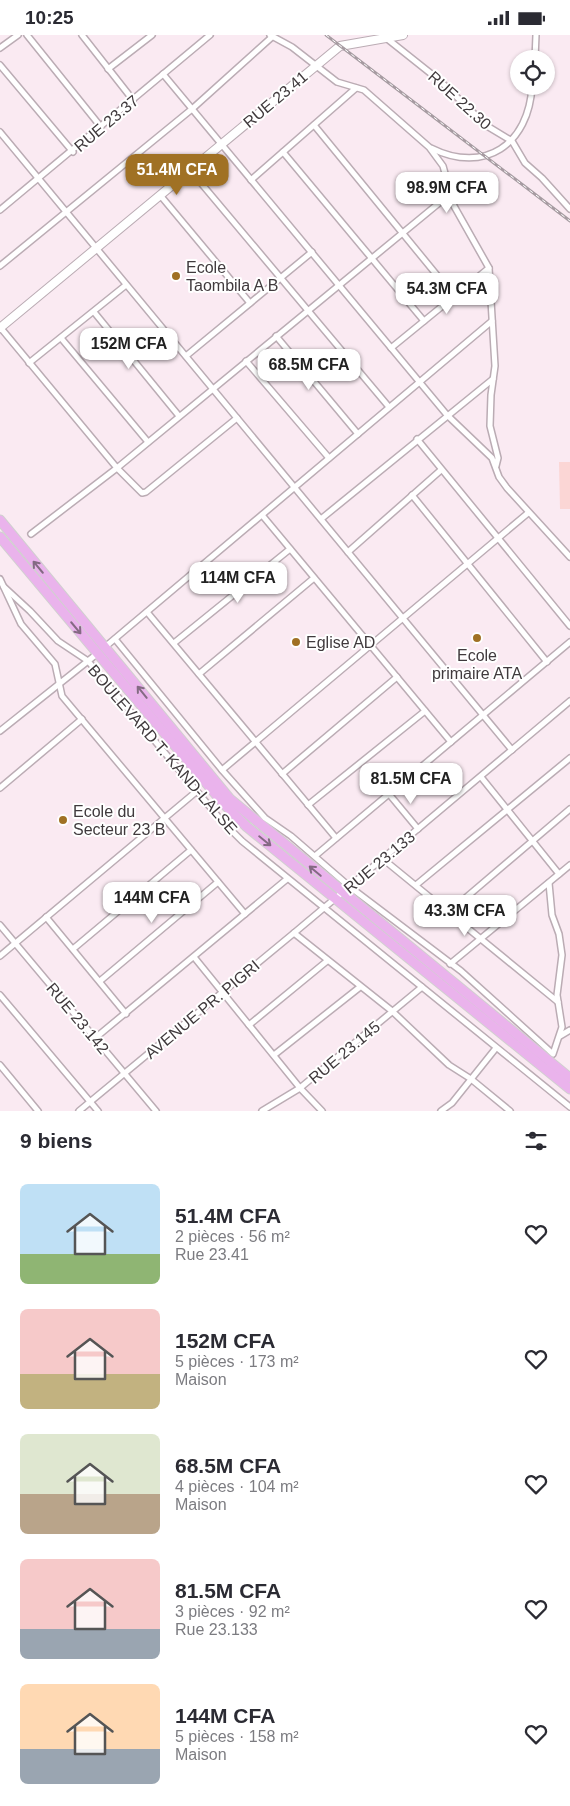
<!DOCTYPE html>
<html lang="fr">
<meta charset="utf-8">
<style>
body{margin:0;font-family:Arial,sans-serif;background:#f7f7f7;color:#2b2b33;height:100vh;display:flex;flex-direction:column;font-size:19px;white-space:nowrap}
*{box-sizing:border-box;margin:0}
p{font-size:16px;color:#7c7c81}
.icon{flex:none;width:28px;height:28px;fill:none;stroke:currentColor;stroke-width:2;stroke-linecap:round;stroke-linejoin:round}
.map{position:relative;height:1076px;overflow:hidden}
.details{display:flex;flex-direction:column;background:#fff;flex:1}
.details>*{flex:none}
.controls{position:absolute;left:510px;top:15px;display:grid;gap:10px}
.controls a{display:grid;place-items:center;width:45px;height:45px;border-radius:50%;background:#fff;box-shadow:0 1px 4px #0004;font-size:25px}
.price{position:absolute;translate:-50% -42px;padding:0 11px;border-radius:10px;background:#fff;color:#222;font-size:16px;line-height:32px;filter:drop-shadow(0 1px 2px #0008)}
.price::after{content:'';position:absolute;left:50%;top:30px;width:15px;height:11px;margin-left:-8px;background:inherit;clip-path:polygon(0 0,100% 0,50% 100%)}
.price.current{background:#a07124;color:#fff}
ul{padding:0;list-style:none}
li{display:flex;align-items:center;gap:15px;height:125px;padding:0 20px}
li span{display:grid;place-items:center;flex:none;width:140px;height:100px;border-radius:8px;color:#555}
li>.icon{margin-inline-start:auto}
span .icon{width:60px;height:60px;fill:#fffc;stroke-width:1}
li b{font-size:21px}
h2{display:flex;justify-content:space-between;align-items:center;height:60px;padding:0 20px;font-size:21px}
.status{display:flex;justify-content:space-between;align-items:center;height:35px;padding:0 25px;background:#fff;direction:ltr}
.status svg{height:14px;fill:currentColor}
.map>svg:first-child{display:block}
.green{fill:#fbd6d5}
.lines{fill:none;stroke-linecap:round;stroke-linejoin:round}
.street-casing{stroke:#bbacb4;stroke-width:8}
.secondary-casing{stroke:#bbacb4;stroke-width:10}
.primary-casing{stroke:#d1d0d0;stroke-width:11}
.street{stroke:#fff;stroke-width:5}
.secondary{stroke:#fff;stroke-width:8}
.primary{stroke:#eab3ec;stroke-width:9}
.rail-casing{stroke:#a69ba1;stroke-width:3}
.rail{stroke:#fff;stroke-width:1;stroke-dasharray:4;stroke-linecap:butt}
.oneway{stroke:#846a83}
.poi-dot{fill:#a07124;stroke:#fff;stroke-width:2}
.labels{text-anchor:middle;stroke-width:4;stroke-linejoin:round;paint-order:stroke}
.street-label{font-size:16px;fill:#403a3d;stroke:#fff}
.poi-label{font-size:16px;fill:#403a3d;stroke:#fff;text-anchor:start}
</style>
<div class="status"><b>10:25</b><svg viewBox="0 0 49 12"><path d="M0 12V9h3v3zM5 12V6h3v6zM10 12V3h3v9zM15 12V0h3v12zM26 1h20v11H26zM47 4h2v5h-2z"/></svg></div>
<div class="map">
<svg width="570" height="1076" viewBox="0 0 570 1076">
<rect width="100%" height="100%" fill="#faeaf2"/>
<polygon class="green" points="559,427 570,427 570,474 560,474"/>
<g class="lines">
<defs>
<g id="street">
<polyline points="27,0 101,92"/>
<polyline points="82,0 133,65"/>
<polyline points="270,0 292,12 337,47 364,55 429,112 443,131 454,171 489,233 495,331 491,360 490,391 498,423 496,431"/>
<polyline points="385,2 439,45 487,91 512,106 525,128 542,143 570,174"/>
<polyline points="0,13 18,0"/>
<polyline points="535,24 536,0"/>
<polyline points="0,30 73,117"/>
<polyline points="108,34 152,0"/>
<polyline points="163,39 447,380 492,423 499,442 507,453 570,522"/>
<polyline points="314,90 454,261"/>
<polyline points="0,97 512,715"/>
<path d="M431,113C485,140 529,109 532,51"/>
<polyline points="283,117 424,286"/>
<polyline points="190,135 389,372"/>
<polyline points="251,145 356,53"/>
<polyline points="160,160 250,268"/>
<polyline points="0,175 210,0"/>
<polyline points="0,231 192,74 272,2"/>
<polyline points="94,277 179,381"/>
<polyline points="0,292 117,433 142,458 146,457 237,383"/>
<polyline points="276,301 358,399"/>
<polyline points="61,303 148,407"/>
<polyline points="391,313 489,233"/>
<polyline points="186,321 312,217"/>
<polyline points="246,326 329,423"/>
<polyline points="29,328 126,250"/>
<polyline points="417,404 570,591"/>
<polyline points="412,460 547,627"/>
<polyline points="262,480 451,707"/>
<polyline points="321,484 493,344"/>
<polyline points="31,499 117,433 450,159"/>
<polyline points="348,517 441,435"/>
<polyline points="0,544 21,589 55,629 62,661 245,879"/>
<polyline points="4,552 30,576 58,606 88,626 221,785 242,806 570,1072"/>
<polyline points="147,577 336,803"/>
<polyline points="115,604 222,735 265,783 291,801 350,852 461,936 553,1019 562,992 557,960 562,920 559,899 552,880 549,848"/>
<polyline points="174,608 290,514"/>
<polyline points="105,612 492,286"/>
<polyline points="199,639 314,543"/>
<polyline points="0,696 98,618"/>
<polyline points="222,735 528,478"/>
<polyline points="282,739 397,642"/>
<polyline points="481,742 559,839"/>
<polyline points="0,753 82,684"/>
<polyline points="389,759 418,794"/>
<polyline points="308,770 425,676"/>
<polyline points="315,821 570,607"/>
<polyline points="383,824 558,967"/>
<polyline points="416,850 570,723"/>
<polyline points="449,877 570,774"/>
<polyline points="46,882 126,979"/>
<polyline points="0,890 156,1076"/>
<polyline points="294,898 392,976 449,1030 471,1044 510,1076"/>
<polyline points="73,914 191,815"/>
<polyline points="0,921 197,756"/>
<polyline points="194,922 300,1053 322,1076"/>
<polyline points="450,929 570,830"/>
<polyline points="100,946 218,847"/>
<polyline points="0,960 98,1076"/>
<polyline points="249,990 327,926"/>
<polyline points="560,1001 570,995"/>
<polyline points="94,1004 287,844"/>
<polyline points="274,1020 360,952"/>
<polyline points="0,1030 38,1076"/>
<polyline points="79,1076 294,898 570,666"/>
<polyline points="262,1076 300,1053 422,952"/>
<polyline points="441,1076 452,1068 496,1013"/>
</g>
<polyline id="secondary" points="0,293 340,11 403,0"/>
<g id="primary">
<polyline points="0,485 230,764 570,1043"/>
<polyline points="0,502 223,768 247,792 570,1054"/>
</g>
</defs>
<use href="#street" class="street-casing"/>
<use href="#secondary" class="secondary-casing"/>
<use href="#primary" class="primary-casing"/>
<use href="#street" class="street"/>
<use href="#secondary" class="secondary"/>
<use href="#primary" class="primary"/>
<defs>
<polyline id="rail" points="326,0 570,186"/>
</defs>
<use href="#rail" class="rail-casing"/>
<use href="#rail" class="rail"/>
</g>
<defs><path id="oneway-shaft" d="M-6 0H5M1.5-3L5.5 0L1.5 3" fill="none" stroke-width="1.6" stroke-linecap="round" stroke-linejoin="round" transform="scale(1.25)"/></defs>
<g class="oneway">
<use href="#oneway-shaft" transform="translate(38 532) rotate(-130)"/>
<use href="#oneway-shaft" transform="translate(76 593) rotate(50)"/>
<use href="#oneway-shaft" transform="translate(142 657) rotate(-129)"/>
<use href="#oneway-shaft" transform="translate(265 806) rotate(39)"/>
<use href="#oneway-shaft" transform="translate(315 836) rotate(-140)"/>
</g>
<g class="poi-dot">
<circle cx="176" cy="241" r="5"/>
<circle cx="477" cy="603" r="5"/>
<circle cx="296" cy="607" r="5"/>
<circle cx="63" cy="785" r="5"/>
</g>
<g class="labels">
<g class="street-label">
<text transform="translate(275 64) rotate(-40)" y="6">RUE 23.41</text>
<text transform="translate(460 65) rotate(42)" y="6">RUE 22.30</text>
<text transform="translate(106 88) rotate(-40)" y="6">RUE 23.37</text>
<text transform="translate(163 714) rotate(49)" y="6">BOULEVARD T. KAND-LALSE</text>
<text transform="translate(379 827) rotate(-40)" y="6">RUE 23.133</text>
<text transform="translate(202 974) rotate(-40)" y="6">AVENUE PR. PIGRI</text>
<text transform="translate(78 983) rotate(50)" y="6">RUE 23.142</text>
<text transform="translate(344 1017) rotate(-40)" y="6">RUE 23.145</text>
</g>
<g class="poi-label">
<text x="186" y="238">Ecole<tspan x="186" dy="18">Taombila A B</tspan></text>
<text x="306" y="613">Eglise AD</text>
<text x="477" y="626" text-anchor="middle">Ecole<tspan x="477" dy="18">primaire ATA</tspan></text>
<text x="73" y="782">Ecole du<tspan x="73" dy="18">Secteur 23 B</tspan></text>
</g>
</g>
</svg>
<div class="controls">
<a><svg class="icon" aria-label="locate" viewBox="0 0 24 24"><circle cx="12" cy="12" r="6"/><path d="M12 2v4M12 18v4M2 12h4M18 12h4"/></svg></a>
</div>
<b class="price current" style="left:177px;top:161px">51.4M CFA</b>
<b class="price" style="left:447px;top:179px">98.9M CFA</b>
<b class="price" style="left:447px;top:280px">54.3M CFA</b>
<b class="price" style="left:129px;top:335px">152M CFA</b>
<b class="price" style="left:309px;top:356px">68.5M CFA</b>
<b class="price" style="left:238px;top:569px">114M CFA</b>
<b class="price" style="left:411px;top:770px">81.5M CFA</b>
<b class="price" style="left:152px;top:889px">144M CFA</b>
<b class="price" style="left:465px;top:902px">43.3M CFA</b>
</div>
<section class="details">
<h2>9 biens<svg class="icon" aria-label="filters" viewBox="0 0 24 24"><path d="M4 7h16M4 17h16"/><circle cx="9" cy="7" r="2"/><circle cx="15" cy="17" r="2"/></svg></h2>
<ul>
<li><span style="background:linear-gradient(#bfe0f5 70%,#8fb573 0)"><svg class="icon" aria-label="home" viewBox="0 0 24 24"><path d="M3 11l9-7 9 7M6 9v11h12V9"/></svg></span><div><b>51.4M CFA</b><p>2 pièces · 56 m²</p><p>Rue 23.41</p></div><svg class="icon" aria-label="heart" viewBox="0 0 24 24"><path d="M12 20l-8-8c-3-5 5-10 8-4 3-6 11-1 8 4z"/></svg></li>
<li><span style="background:linear-gradient(#f6c9c9 65%,#c2b280 0)"><svg class="icon" aria-label="home" viewBox="0 0 24 24"><path d="M3 11l9-7 9 7M6 9v11h12V9"/></svg></span><div><b>152M CFA</b><p>5 pièces · 173 m²</p><p>Maison</p></div><svg class="icon" aria-label="heart" viewBox="0 0 24 24"><path d="M12 20l-8-8c-3-5 5-10 8-4 3-6 11-1 8 4z"/></svg></li>
<li><span style="background:linear-gradient(#dfe7d0 60%,#b9a48a 0)"><svg class="icon" aria-label="home" viewBox="0 0 24 24"><path d="M3 11l9-7 9 7M6 9v11h12V9"/></svg></span><div><b>68.5M CFA</b><p>4 pièces · 104 m²</p><p>Maison</p></div><svg class="icon" aria-label="heart" viewBox="0 0 24 24"><path d="M12 20l-8-8c-3-5 5-10 8-4 3-6 11-1 8 4z"/></svg></li>
<li><span style="background:linear-gradient(#f6c9c9 70%,#9aa5b1 0)"><svg class="icon" aria-label="home" viewBox="0 0 24 24"><path d="M3 11l9-7 9 7M6 9v11h12V9"/></svg></span><div><b>81.5M CFA</b><p>3 pièces · 92 m²</p><p>Rue 23.133</p></div><svg class="icon" aria-label="heart" viewBox="0 0 24 24"><path d="M12 20l-8-8c-3-5 5-10 8-4 3-6 11-1 8 4z"/></svg></li>
<li><span style="background:linear-gradient(#ffd9b3 65%,#9aa5b1 0)"><svg class="icon" aria-label="home" viewBox="0 0 24 24"><path d="M3 11l9-7 9 7M6 9v11h12V9"/></svg></span><div><b>144M CFA</b><p>5 pièces · 158 m²</p><p>Maison</p></div><svg class="icon" aria-label="heart" viewBox="0 0 24 24"><path d="M12 20l-8-8c-3-5 5-10 8-4 3-6 11-1 8 4z"/></svg></li>
</ul>
</section>
